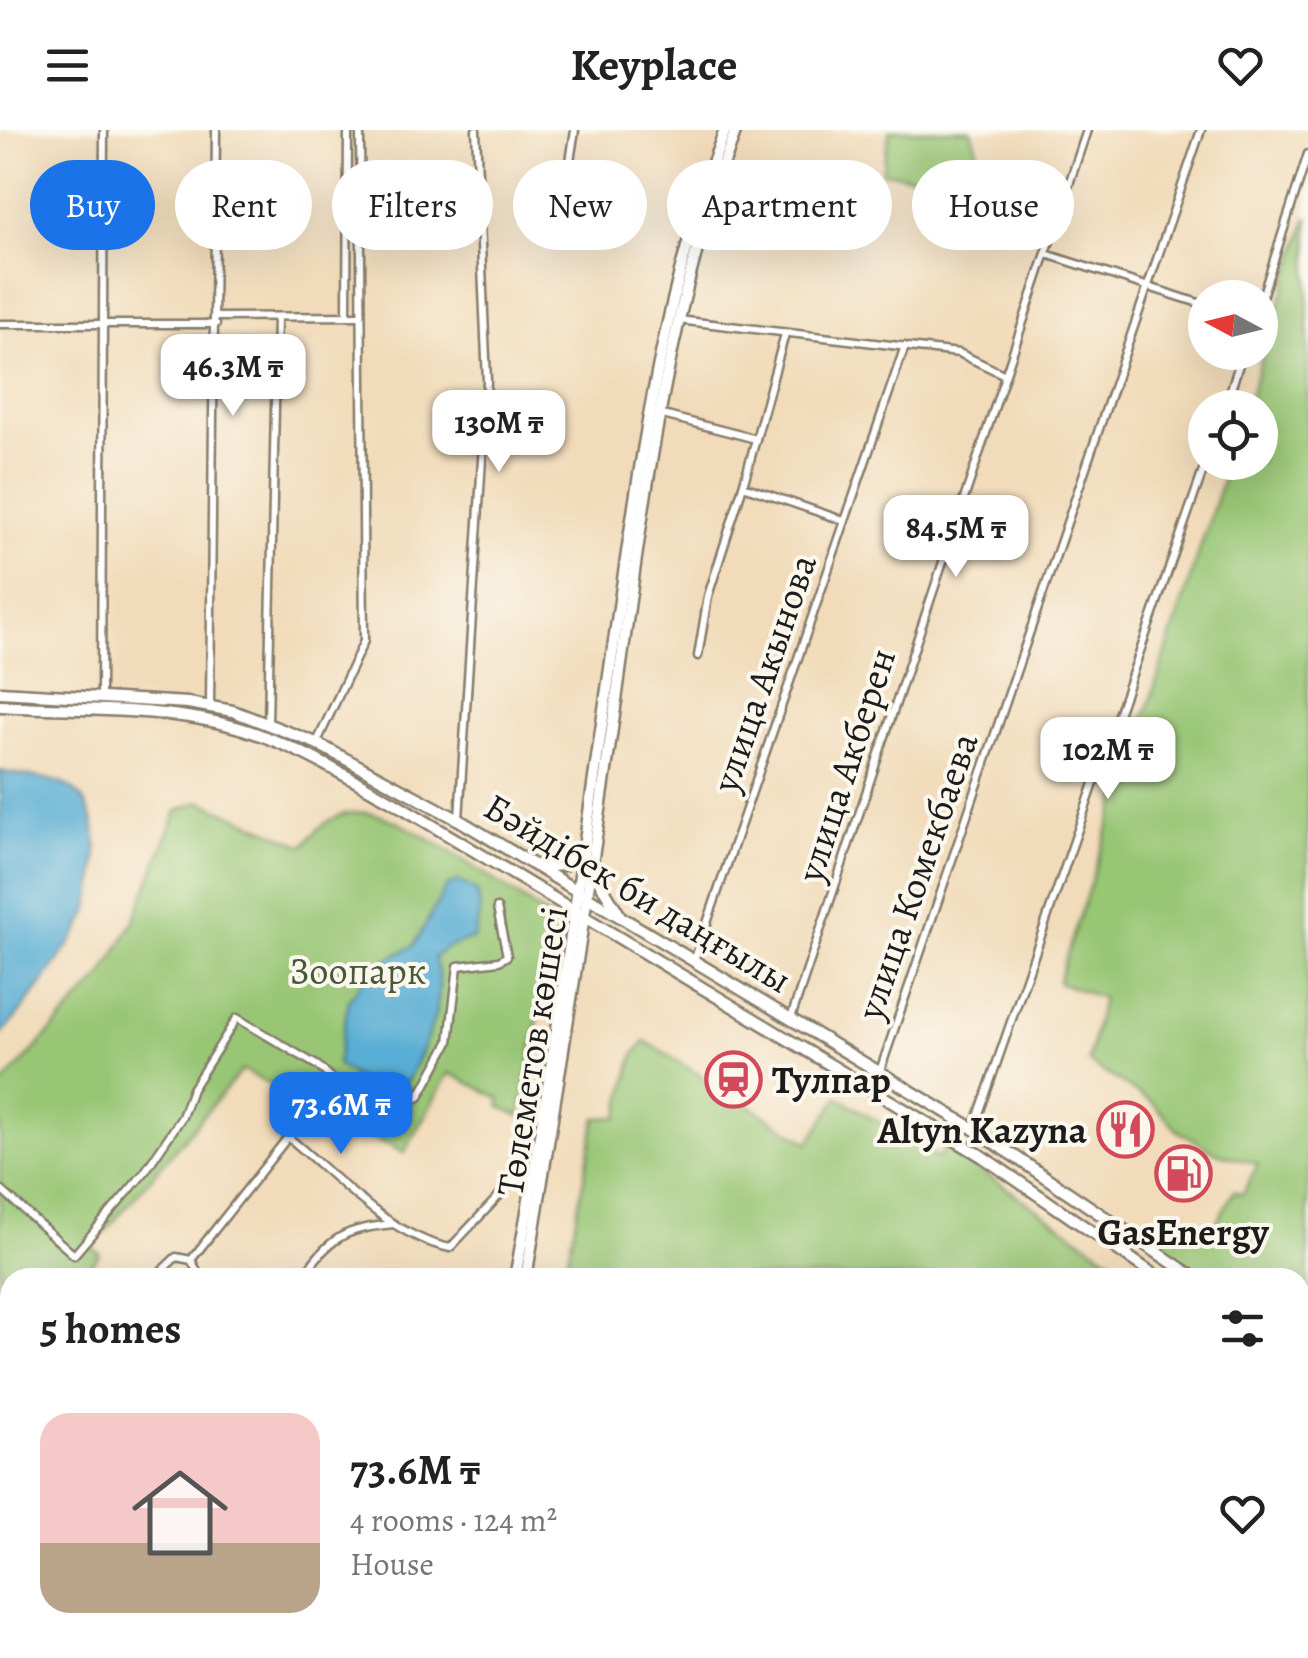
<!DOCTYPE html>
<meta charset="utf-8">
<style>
body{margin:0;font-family:Alegreya,serif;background:#f2f2f2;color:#222;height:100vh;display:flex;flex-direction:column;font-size:38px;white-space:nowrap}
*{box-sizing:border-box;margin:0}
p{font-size:32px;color:#767676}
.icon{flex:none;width:55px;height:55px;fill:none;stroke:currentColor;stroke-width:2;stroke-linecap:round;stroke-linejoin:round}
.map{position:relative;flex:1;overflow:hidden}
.drawer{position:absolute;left:0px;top:1138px;width:1310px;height:392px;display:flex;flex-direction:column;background:#fff;border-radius:30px 30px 0 0;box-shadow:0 10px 40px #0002}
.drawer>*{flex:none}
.guide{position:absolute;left:30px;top:30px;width:1250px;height:90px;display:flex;gap:20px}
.needle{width:65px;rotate:277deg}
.controls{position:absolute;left:1188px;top:150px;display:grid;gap:20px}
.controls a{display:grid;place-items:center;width:90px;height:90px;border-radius:50%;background:#fff;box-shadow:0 10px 40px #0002;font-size:50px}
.price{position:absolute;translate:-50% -85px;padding:0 22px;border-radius:20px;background:#fff;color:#222;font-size:32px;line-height:65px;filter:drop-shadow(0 2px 5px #0008)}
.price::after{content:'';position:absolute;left:50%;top:60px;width:30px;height:22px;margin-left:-15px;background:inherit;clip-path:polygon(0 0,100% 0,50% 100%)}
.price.current{background:#1a73e8;color:#fff}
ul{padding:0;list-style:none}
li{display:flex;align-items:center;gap:30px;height:250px;padding:0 40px}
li+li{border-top:2px solid #e0e0e0}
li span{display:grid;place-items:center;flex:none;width:280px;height:200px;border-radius:30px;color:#555}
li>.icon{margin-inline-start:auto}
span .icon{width:120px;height:120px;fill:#fffc;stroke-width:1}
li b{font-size:42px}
h2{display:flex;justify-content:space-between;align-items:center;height:120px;padding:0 40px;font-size:42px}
.tag{padding:0 35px;border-radius:45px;background:#fff;box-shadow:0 10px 40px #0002;font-size:35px;line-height:90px}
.tag.current{background:#1a73e8;color:#fff}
header{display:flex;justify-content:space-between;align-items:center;height:130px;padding:0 40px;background:#fff;font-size:45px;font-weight:700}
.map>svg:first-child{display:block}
.green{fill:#98c674;stroke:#5a7148;stroke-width:2.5}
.water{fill:#58aed4;stroke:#3a6578;stroke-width:2.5}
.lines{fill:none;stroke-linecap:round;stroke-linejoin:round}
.street-casing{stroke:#867c6b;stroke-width:11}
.primary-casing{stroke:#867c6b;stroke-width:15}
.street{stroke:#fff;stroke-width:6}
.primary{stroke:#fff;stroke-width:10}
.labels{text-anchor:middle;stroke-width:8;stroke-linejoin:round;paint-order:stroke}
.street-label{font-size:38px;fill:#1c1c1c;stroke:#fbf7ec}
.park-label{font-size:38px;fill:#47583b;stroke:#fbf7ec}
.poi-label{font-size:38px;font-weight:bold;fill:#1c1c1c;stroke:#fbf7ec;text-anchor:start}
</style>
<header><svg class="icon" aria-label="menu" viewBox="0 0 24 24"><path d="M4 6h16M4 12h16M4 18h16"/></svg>Keyplace<svg class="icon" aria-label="heart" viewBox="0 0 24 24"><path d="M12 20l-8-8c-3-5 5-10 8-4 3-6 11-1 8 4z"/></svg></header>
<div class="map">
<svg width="1308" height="1528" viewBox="0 0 1308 1528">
<rect width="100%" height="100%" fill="#fbf7ec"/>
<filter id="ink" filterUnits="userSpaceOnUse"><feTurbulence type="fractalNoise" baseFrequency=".01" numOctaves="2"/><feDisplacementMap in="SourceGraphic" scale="20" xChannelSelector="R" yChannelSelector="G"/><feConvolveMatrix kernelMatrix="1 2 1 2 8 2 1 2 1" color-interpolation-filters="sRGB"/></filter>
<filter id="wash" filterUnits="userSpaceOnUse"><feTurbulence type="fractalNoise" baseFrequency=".0048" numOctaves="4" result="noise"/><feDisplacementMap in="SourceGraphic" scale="40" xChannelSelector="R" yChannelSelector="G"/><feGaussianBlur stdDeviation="2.25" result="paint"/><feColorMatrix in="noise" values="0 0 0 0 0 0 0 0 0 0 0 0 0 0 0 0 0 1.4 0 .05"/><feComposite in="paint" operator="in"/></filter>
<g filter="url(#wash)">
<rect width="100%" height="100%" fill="#f1dbba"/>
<g class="green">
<polygon points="890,0 971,0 977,20 972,55 882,42"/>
<path d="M1308,87V1214L1300,1209V1148C1247,1147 1200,1158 1160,1115L1172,1093L1202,1107L1210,1104L1234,1061L1242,1065L1258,1034L1219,1024L1178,1001L1153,973L1088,932L1102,868L1058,852L1228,333L1260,332V278L1246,277Z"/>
<path d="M200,671L304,716C320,693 338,680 368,683C409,687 517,767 556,792L520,986L499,976L501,969L449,943L404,1023L242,940L92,1117L100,1124L82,1147L10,1148V1240L0,1253V957L103,845L134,791L177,681Z"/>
<polygon points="645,911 809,1013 838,967 938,1028 946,1017 1137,1147 564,1147 596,988 618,987 634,925"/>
<polygon points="1300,1282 1308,1287 1308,1528 465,1528 467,1520 1300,1520"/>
</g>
<g class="water">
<path d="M0,641C23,647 64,646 80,666C103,693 98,746 89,779C82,803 19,886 0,906Z"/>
<path d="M459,751L478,762L480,783L474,808L446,818L434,828C450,869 425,913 408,950C376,962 363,956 337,934L349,869L374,837L414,815L447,756Z"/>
</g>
</g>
<g filter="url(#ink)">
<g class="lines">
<defs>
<g id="street">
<polyline points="559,100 575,0"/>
<polyline points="1046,124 1205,175"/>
<polyline points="1260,173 1308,24"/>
<polyline points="347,186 348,0"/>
<polyline points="216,187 361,186"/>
<polyline points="678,190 959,223 1005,245"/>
<polyline points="0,194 216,194"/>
<polyline points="785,204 743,356 845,391"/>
<polyline points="1225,278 1243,222"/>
<polyline points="659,284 756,309"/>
<polyline points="698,526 708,466 743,356"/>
<polyline points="101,566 104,0"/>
<polyline points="210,576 216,0"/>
<polyline points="268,593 277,187"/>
<polyline points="317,612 364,511 360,0"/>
<polyline points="459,689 487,251 476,0"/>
<polyline points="694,831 905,216"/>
<polyline points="791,888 1087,0"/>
<polyline points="880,941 1201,0"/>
<polyline points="974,998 1206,332"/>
<polyline points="0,1059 74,1125 144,1043 182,987 192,959 237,888 318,936 360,974 391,979 419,967 449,912 458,836 499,831 507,826 497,778"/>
<path d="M191,1130L288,1007C336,1046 389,1106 450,1118L513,1051L533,1043"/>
<polyline points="154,1148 176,1127 191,1130 201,1148"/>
<path d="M302,1148C331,1106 344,1099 394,1094"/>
<polyline points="0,1481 10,1479"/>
</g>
<g id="primary">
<polyline points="0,562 188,573 233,581 316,613 459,690 974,999 1195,1148"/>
<path d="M0,576C79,581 167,576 243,599C297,616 345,646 395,673L980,1025L1159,1148"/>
<polyline points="538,737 564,735 583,717"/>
<polyline points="592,739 619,784"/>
<path d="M515,1148C554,939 582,728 613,518C639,342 661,166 725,0"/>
<path d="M526,1148C557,960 587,773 614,585C642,387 664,188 736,0"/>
<polyline points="1300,1217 1308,1223"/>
<polyline points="1300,1242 1308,1247"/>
<polyline points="415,1528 419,1520"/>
<polyline points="426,1528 429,1520"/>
</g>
</defs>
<use href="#street" class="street-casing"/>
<use href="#primary" class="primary-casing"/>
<use href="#street" class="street"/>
<use href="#primary" class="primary"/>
</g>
</g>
<defs>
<symbol id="station-ring" viewBox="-11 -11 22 22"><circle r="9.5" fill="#fbf7ec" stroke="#d1495b" stroke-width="1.5"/><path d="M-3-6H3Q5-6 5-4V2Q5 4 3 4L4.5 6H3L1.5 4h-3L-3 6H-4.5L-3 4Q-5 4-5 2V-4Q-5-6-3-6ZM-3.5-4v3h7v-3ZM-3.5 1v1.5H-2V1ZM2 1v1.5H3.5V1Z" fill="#d1495b"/></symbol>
<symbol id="restaurant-ring" viewBox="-11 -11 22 22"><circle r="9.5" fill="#fbf7ec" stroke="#d1495b" stroke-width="1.5"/><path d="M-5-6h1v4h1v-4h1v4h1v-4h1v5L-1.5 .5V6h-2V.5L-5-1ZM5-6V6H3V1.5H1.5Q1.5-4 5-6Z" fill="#d1495b"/></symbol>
<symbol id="fuel-ring" viewBox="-11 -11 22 22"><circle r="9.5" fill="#fbf7ec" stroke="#d1495b" stroke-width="1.5"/><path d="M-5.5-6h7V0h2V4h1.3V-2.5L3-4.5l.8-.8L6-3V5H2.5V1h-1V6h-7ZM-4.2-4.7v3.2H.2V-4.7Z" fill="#d1495b"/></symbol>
</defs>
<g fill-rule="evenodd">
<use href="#station-ring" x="702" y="918" width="63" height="63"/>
<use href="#restaurant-ring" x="1094" y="968" width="63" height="63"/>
<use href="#fuel-ring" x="1152" y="1012" width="63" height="63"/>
</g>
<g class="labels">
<g class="street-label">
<text transform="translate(764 543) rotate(-71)" y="13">улица Акынова</text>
<text transform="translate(846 635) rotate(-72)" y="13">улица Акберен</text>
<text transform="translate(917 746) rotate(-71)" y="13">улица Комекбаева</text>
<text transform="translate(638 763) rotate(31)" y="13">Бәйдібек би даңғылы</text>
<text transform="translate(532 921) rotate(-81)" y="13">Төлеметов көшесі</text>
</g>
<g class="park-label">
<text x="358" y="854">Зоопарк</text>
</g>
<g class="poi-label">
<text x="772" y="963">Тулпар</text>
<text x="1087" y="1013" text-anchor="end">Altyn Kazyna</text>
<text x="1183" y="1115" text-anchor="middle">GasEnergy</text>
</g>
</g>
</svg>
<div class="controls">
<a><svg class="needle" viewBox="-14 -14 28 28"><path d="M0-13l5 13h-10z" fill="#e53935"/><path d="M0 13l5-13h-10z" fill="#767676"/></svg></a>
<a><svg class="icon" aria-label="locate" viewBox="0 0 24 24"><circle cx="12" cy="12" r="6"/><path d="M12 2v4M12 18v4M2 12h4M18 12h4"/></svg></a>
</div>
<b class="price" style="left:233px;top:289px">46.3M ₸</b>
<b class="price" style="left:499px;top:345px">130M ₸</b>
<b class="price" style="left:956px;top:450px">84.5M ₸</b>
<b class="price" style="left:1108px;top:672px">102M ₸</b>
<b class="price current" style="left:341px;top:1027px">73.6M ₸</b>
<div class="guide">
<a class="tag current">Buy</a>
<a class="tag">Rent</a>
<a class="tag">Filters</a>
<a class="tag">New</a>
<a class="tag">Apartment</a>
<a class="tag">House</a>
</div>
<section class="drawer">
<h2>5 homes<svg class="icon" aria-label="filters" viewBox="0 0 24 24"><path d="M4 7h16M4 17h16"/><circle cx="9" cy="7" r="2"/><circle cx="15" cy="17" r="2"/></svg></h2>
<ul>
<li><span style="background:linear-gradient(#f6c9c9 65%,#b9a48a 0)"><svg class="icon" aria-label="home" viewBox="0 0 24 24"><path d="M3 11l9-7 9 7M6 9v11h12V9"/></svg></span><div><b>73.6M ₸</b><p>4 rooms · 124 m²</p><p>House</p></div><svg class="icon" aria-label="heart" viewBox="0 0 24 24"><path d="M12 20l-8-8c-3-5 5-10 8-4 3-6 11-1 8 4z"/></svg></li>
</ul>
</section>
</div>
